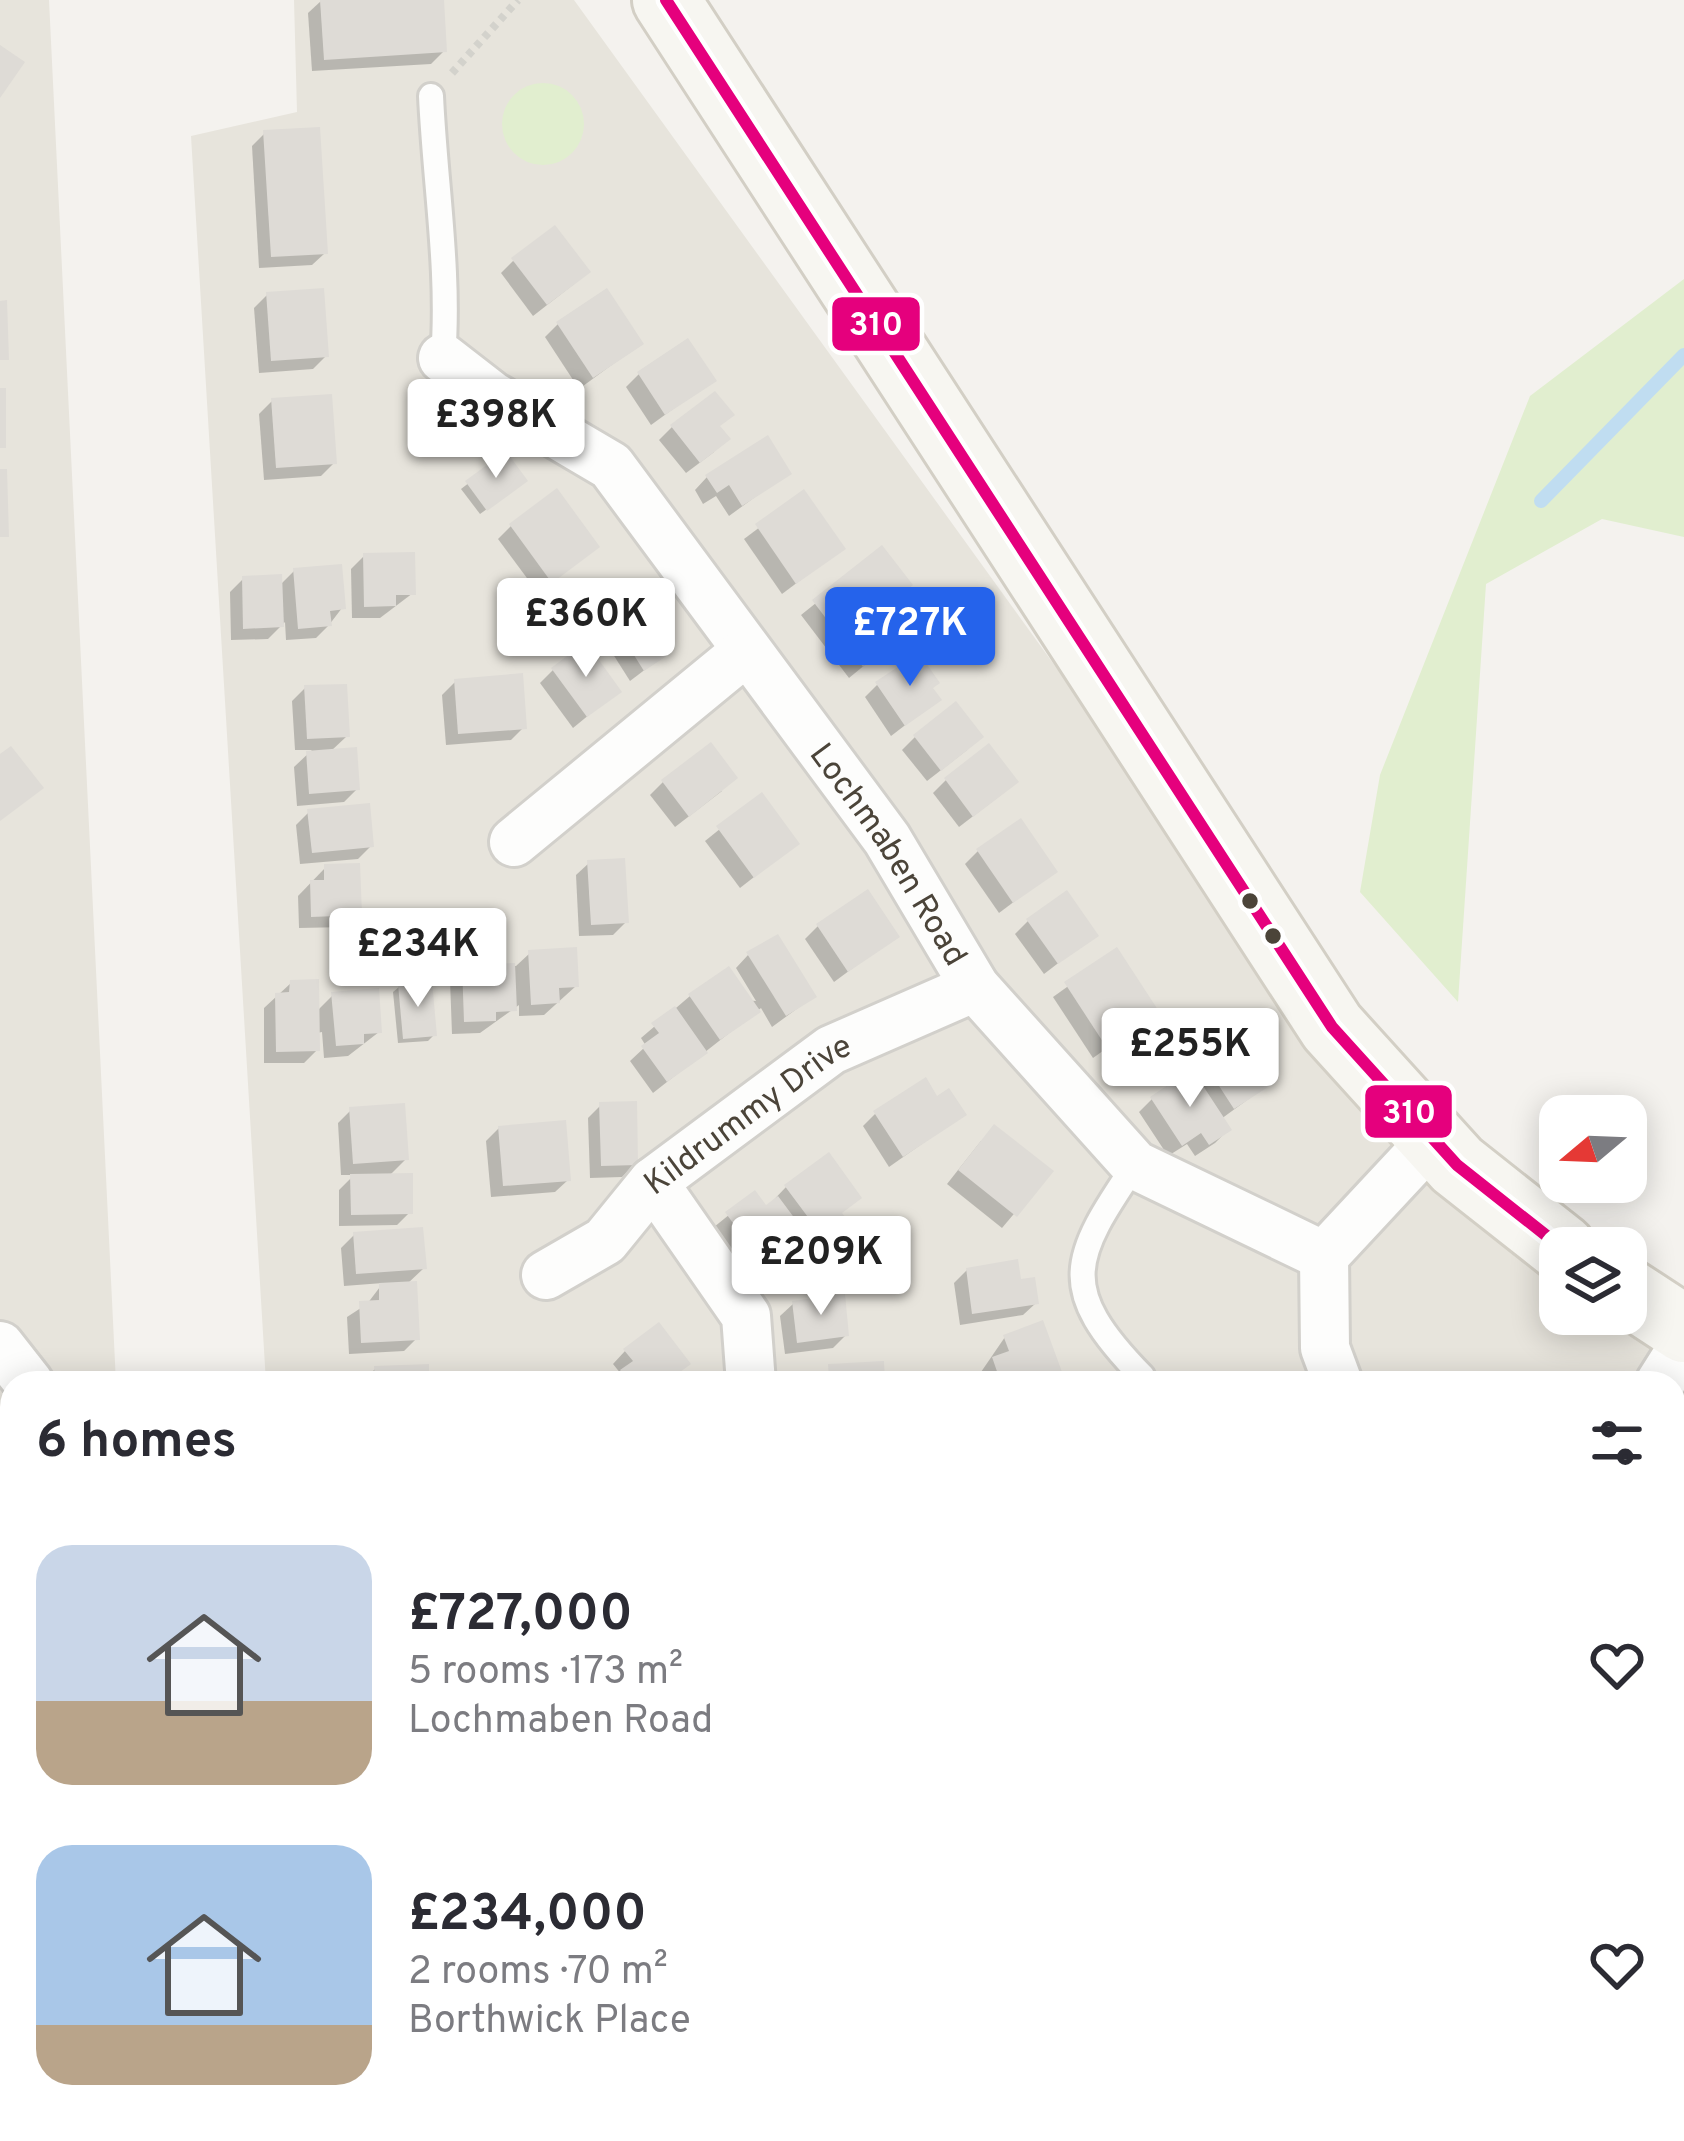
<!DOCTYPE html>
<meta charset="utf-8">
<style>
body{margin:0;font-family:Overpass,sans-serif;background:#f2f2f3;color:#2b2b33;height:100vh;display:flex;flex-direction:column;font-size:45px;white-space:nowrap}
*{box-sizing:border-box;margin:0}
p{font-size:39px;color:#7c7c81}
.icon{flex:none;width:66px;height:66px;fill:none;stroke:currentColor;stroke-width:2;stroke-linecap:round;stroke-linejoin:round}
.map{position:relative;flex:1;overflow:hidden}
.side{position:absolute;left:0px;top:1371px;width:1686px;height:771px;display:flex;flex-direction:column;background:#fff;border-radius:36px 36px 0 0;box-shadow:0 6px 30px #0003}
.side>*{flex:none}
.needle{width:78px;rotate:251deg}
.fabs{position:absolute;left:1539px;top:1095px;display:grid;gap:24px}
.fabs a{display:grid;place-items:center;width:108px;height:108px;border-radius:24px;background:#fff;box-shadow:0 6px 30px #0003;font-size:60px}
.price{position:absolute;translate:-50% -102px;padding:0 27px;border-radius:12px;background:#fff;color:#222;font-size:39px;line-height:78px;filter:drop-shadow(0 3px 6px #0008)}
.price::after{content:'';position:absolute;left:50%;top:72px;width:36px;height:27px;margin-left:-18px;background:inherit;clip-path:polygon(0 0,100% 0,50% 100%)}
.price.selected{background:#2563eb;color:#fff}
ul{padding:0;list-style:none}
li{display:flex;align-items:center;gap:36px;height:300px;padding:0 36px}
li span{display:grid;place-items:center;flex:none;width:336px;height:240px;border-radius:36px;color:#555}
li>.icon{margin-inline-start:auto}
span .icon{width:144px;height:144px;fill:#fffc;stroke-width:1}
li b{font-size:51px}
h2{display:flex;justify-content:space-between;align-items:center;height:144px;padding:0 36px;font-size:51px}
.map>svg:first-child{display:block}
.residential{fill:#e7e4dc}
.green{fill:#e1eecf}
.shadow{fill:#0003}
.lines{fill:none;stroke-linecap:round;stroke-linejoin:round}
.stream{stroke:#c0ddf1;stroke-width:14}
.building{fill:#dedbd6}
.lane-casing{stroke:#d2d0cb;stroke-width:30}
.street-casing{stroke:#d2d0cb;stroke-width:54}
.secondary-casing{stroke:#d3cfc5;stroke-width:72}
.path{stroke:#d3d2cc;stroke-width:8;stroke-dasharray:6 6;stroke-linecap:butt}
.lane{stroke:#fdfdfc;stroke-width:24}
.street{stroke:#fdfdfc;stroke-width:48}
.secondary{stroke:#f7f6f1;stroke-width:66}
.bus-1-casing{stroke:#fff;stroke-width:21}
.bus-1{stroke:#e5007d;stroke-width:12}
.bus-dot{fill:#4b4439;stroke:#fff;stroke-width:4.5}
.labels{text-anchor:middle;stroke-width:12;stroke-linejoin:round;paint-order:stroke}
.street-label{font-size:33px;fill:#4b4439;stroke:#fff}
.line-badge{stroke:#fff;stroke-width:4.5}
.badge-label{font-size:33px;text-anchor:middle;font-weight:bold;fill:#fff}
</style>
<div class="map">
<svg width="1684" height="2141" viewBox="0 0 1684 2141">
<rect width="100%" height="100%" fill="#f4f2ee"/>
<g class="residential">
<polygon points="0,0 49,0 116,1383 12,1383 12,2130 180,2130 182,2141 0,2141"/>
<polygon points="294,0 574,0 1370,1102 1560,1272 1560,1314 1623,1314 1684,1354 1684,1663 1674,1674 1674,1383 266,1383 191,136 297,112"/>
<polygon points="320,2130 1564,2130 1568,2141 320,2141"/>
</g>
<g class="green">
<circle cx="543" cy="124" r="41"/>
<polygon points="1684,279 1684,537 1602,519 1486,584 1458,1002 1360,892 1380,775 1530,396"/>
</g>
<g class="shadow">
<polygon points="441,0 444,51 431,64 312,71 308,13 321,1"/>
<polygon points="265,133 325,253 312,265 259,268 252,146"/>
<polygon points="513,261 574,284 533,316 501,273"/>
<polygon points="267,295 326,356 313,369 259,373 254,308"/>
<polygon points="558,324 640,344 579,389 545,337"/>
<polygon points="639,374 713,380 651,425 626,387"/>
<polygon points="272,401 334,463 321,476 264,480 259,414"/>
<polygon points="672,427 718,428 714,452 686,473 659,440"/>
<polygon points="505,455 519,486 480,514 461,489"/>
<polygon points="788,473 729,516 716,496 703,504 695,490 707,477"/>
<polygon points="804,494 842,549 782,594 744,539"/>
<polygon points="511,526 596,547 538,593 498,539"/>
<polygon points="882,550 885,607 905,632 849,678 801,615"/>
<polygon points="364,556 413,593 380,618 352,618 351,569"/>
<polygon points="294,571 342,608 329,625 316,638 286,640 285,622 268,639 231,640 230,592 243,579 280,585"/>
<polygon points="617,628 667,653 630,681 604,640"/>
<polygon points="553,670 618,691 573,728 540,683"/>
<polygon points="455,682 524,727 511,740 446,745 442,695"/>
<polygon points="877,685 930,689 938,700 891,736 865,697"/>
<polygon points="305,688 347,736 330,752 357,789 344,802 297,806 294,767 312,750 295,750 292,701"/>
<polygon points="915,737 967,750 927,781 902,750"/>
<polygon points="946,780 1002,794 959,827 933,793"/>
<polygon points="663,782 722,791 675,827 650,795"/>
<polygon points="761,796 796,844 740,888 705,841"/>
<polygon points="309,812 371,846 358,859 300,864 296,825"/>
<polygon points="978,851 1054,872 999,913 965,864"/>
<polygon points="589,863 626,922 613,935 579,936 576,875"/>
<polygon points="326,867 359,914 346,927 299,928 298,896"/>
<polygon points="1028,921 1095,935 1044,974 1015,934"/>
<polygon points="818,926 896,936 834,982 805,939"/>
<polygon points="1116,952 1156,1013 1093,1058 1053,997"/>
<polygon points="530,953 576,986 544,1015 519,1016 519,1005 480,1033 452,1034 450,980 463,968 516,966"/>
<polygon points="748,955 813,997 772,1027 761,1008 653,1093 630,1061 646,1046 641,1038 690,996 756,1001 736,968"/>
<polygon points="291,983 316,1012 333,995 379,1032 348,1056 324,1058 322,1032 317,1033 317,1050 304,1063 264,1063 264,1008"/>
<polygon points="399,987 434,1035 428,1041 398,1043 393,992"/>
<polygon points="1217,1044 1272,1082 1221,1119 1228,1130 1215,1143 1195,1156 1187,1144 1168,1156 1139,1112 1152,1099 1200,1087 1215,1073 1204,1057"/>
<polygon points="936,1100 963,1115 889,1167 863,1126 875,1114"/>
<polygon points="601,1105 635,1164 622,1177 590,1178 588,1118"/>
<polygon points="351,1110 406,1159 389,1176 410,1212 397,1225 339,1226 339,1190 354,1175 341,1175 338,1123"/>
<polygon points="499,1128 568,1180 555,1192 491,1197 486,1141"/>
<polygon points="981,1141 1049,1172 1002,1228 947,1184"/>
<polygon points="786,1187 839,1215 848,1227 814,1255 807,1245 756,1285 714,1227 755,1194 765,1209"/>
<polygon points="354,1235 424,1268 407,1284 417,1338 404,1351 349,1354 347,1317 367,1304 383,1283 344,1286 341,1248"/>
<polygon points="967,1270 1018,1282 1036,1303 1023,1315 960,1325 954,1283"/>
<polygon points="793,1304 846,1335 833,1348 785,1354 780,1316"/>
<polygon points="1005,1337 1059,1371 1047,1383 984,1383 981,1372"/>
<polygon points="625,1351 687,1364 665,1383 611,1383 621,1374 613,1364"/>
<polygon points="375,1369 426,1383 362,1383"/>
<polygon points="12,1686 12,1760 0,1769 0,1697"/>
<polygon points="12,1878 12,1929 4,1886"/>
<polygon points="53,2130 120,2130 122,2141 55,2141"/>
<rect x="422" y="2130" width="71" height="11"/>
<polygon points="642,2130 703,2130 703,2141 643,2141"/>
<polygon points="780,2130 848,2130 842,2141 776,2141"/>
<polygon points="1174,2130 1270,2130 1274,2141 1207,2141 1213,2136 1177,2141"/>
<polygon points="1414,2130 1490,2130 1493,2141 1417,2141"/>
</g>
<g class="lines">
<polyline class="stream" points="1541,501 1684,355"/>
</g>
<g class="building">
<polygon points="320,0 444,0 447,52 324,60"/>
<polygon points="0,45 25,62 0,98"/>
<polygon points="320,127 328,254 271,257 263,130"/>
<polygon points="555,225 591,272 547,305 511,258"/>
<polygon points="324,288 329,357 271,361 266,292"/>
<polygon points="607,288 644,344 593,378 556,322"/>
<polygon points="7,300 9,360 0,360 0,301"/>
<polygon points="688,338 717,381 665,415 637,372"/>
<rect x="0" y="388" width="6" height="60"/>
<polygon points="715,391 735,415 720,426 731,439 700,463 670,425"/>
<polygon points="332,394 337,464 276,468 271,398"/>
<polygon points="768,435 792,474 742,506 729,485 717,493 705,475"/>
<polygon points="506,451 528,481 487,511 465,481"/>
<polygon points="0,469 7,469 9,537 0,537"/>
<polygon points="557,488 600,547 552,583 509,524"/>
<polygon points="804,489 846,549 796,584 755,524"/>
<polygon points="882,545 913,585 888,605 909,632 863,667 812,600"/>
<polygon points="415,552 416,595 396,595 396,606 364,607 363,553"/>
<polygon points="342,564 346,609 330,611 332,626 298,629 293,568"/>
<polygon points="282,574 284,627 243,629 242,576"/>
<polygon points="641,608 671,653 644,671 615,625"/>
<polygon points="586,642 622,692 587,717 551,668"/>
<polygon points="919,653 940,683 933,688 942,700 905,726 875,682"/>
<polygon points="523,673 527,729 458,734 454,679"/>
<polygon points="347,684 350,737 307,739 304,685"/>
<polygon points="956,701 984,737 941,771 913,735"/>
<polygon points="711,742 738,778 689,817 661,780"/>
<polygon points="989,743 1019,782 973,817 944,778"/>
<polygon points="11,746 44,788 0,821 0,754"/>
<polygon points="357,747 360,790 309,794 306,751"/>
<polygon points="762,792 800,844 754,878 716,826"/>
<polygon points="370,803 374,847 312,853 307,809"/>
<polygon points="1021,818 1058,872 1013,903 976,849"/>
<polygon points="625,858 629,923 591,925 587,860"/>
<polygon points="360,863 362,915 311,917 310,880 324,880 324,864"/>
<polygon points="868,889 900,937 848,972 816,924"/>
<polygon points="1067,890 1099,936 1058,964 1026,919"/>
<polygon points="778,934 817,997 786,1016 746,952"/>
<polygon points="577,947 579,987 559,988 560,1003 531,1005 528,950"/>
<polygon points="1117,947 1160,1013 1107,1048 1064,982"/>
<polygon points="515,963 517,1011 496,1012 496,1021 464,1022 462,965"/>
<polygon points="729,966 761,1012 720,1040 688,994"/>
<polygon points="319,979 320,1051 276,1052 275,993 289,992 290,980"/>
<polygon points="432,981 437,1036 403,1039 398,984"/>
<polygon points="379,988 382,1033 364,1034 364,1044 336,1046 331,992"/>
<polygon points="675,1006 708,1053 667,1082 641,1046 659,1033 651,1023"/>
<polygon points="1241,1025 1276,1082 1234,1109 1210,1072 1228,1061 1215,1042"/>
<polygon points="1192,1069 1232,1130 1209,1145 1201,1133 1182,1146 1150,1097"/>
<polygon points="926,1077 937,1096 949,1088 967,1115 903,1157 873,1111"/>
<polygon points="637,1101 638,1165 601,1166 599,1102"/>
<polygon points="405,1103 409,1160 353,1164 349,1107"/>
<polygon points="566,1120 571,1181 503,1186 498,1126"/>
<polygon points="994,1124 1054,1171 1017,1217 958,1170"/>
<polygon points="829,1152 862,1198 842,1213 852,1227 828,1244 784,1185"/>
<polygon points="413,1173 413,1214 351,1215 350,1174"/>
<polygon points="755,1190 766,1205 778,1196 813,1243 770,1275 725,1212"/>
<polygon points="423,1227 427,1269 356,1274 353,1232"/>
<polygon points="1018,1259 1021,1279 1035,1277 1039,1304 972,1314 966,1268"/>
<polygon points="417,1281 420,1340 361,1343 359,1301 379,1300 379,1283"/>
<polygon points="845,1294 849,1336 797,1343 792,1301"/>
<polygon points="1043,1320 1062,1372 1031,1383 1001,1383 992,1357 1009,1351 1003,1335"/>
<polygon points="659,1322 691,1364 665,1383 630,1383 620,1370 633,1361 623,1349"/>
<polygon points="884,1361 885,1383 813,1383 829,1378 828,1364"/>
<polygon points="429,1364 429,1383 375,1383 374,1366"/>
<polygon points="0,1519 12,1535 12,1572 0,1581"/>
<polygon points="0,1706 12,1721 12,1760 0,1770"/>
<polygon points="67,2130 123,2130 125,2141 69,2141"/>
<polygon points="434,2130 496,2130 496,2141 435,2141"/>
<polygon points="655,2130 706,2130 707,2141 656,2141"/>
<polygon points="792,2130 851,2130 846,2141 815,2141"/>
<polygon points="863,2130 909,2130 904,2141 859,2141"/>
<polygon points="1242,2130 1274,2130 1277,2141 1208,2141"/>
<polygon points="1430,2130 1493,2130 1497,2141 1434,2141"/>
</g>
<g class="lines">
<defs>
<g id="lane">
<path d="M431,96C435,184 450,271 443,358"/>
<path d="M1135,1165C1072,1258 1056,1288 1142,1376"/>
<polyline points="0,1831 12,1822"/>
</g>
<g id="street">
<path id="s1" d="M443,358L492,396L611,466L887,839L975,987L1135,1165L1324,1256"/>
<polyline points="514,842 745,652"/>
<polyline points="653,1182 746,1316 751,1383"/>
<path id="s2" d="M546,1275L605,1241L653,1182L831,1050L975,987"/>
<polyline points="0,1346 29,1383"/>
<polyline points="1338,1383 1325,1348 1324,1256 1433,1139"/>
<polyline points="1660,1383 1684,1345"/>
<polyline points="0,2089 9,2141"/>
<polyline points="569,2130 570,2141"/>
<polyline points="1354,2130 1357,2141"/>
</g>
<g id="secondary">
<polyline points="666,0 1332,1027 1457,1165 1562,1248"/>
<polyline points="1626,1291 1684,1329"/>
</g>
</defs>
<use href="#lane" class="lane-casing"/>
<use href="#street" class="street-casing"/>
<use href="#secondary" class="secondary-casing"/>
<polyline class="path" points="452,73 518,0"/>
<use href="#lane" class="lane"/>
<use href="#street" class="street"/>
<use href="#secondary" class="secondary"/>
<defs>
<polyline id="bus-1" points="666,0 1332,1027 1457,1165 1562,1248"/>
</defs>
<use href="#bus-1" class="bus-1-casing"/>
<use href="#bus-1" class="bus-1"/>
</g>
<g class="bus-dot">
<circle cx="1250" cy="901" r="10"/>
<circle cx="1273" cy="936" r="10"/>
</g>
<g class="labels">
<g class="street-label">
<text dy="12" stroke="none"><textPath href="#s1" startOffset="678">Lochmaben Road</textPath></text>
<text dy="12" stroke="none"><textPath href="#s2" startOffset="261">Kildrummy Drive</textPath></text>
</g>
</g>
<g class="line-badge">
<rect x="830" y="295" width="92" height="58" rx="12" fill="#e5007d"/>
<rect x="1363" y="1083" width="91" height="57" rx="12" fill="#e5007d"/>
</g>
<g class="badge-label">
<text x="876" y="335">310</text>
<text x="1409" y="1123">310</text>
</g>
</svg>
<div class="fabs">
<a><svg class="needle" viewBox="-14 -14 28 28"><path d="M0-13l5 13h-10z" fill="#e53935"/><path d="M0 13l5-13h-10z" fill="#7c7c81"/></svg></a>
<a><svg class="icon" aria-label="layers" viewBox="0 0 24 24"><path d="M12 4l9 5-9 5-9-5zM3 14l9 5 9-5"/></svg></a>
</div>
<b class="price" style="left:496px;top:481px">£398K</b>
<b class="price" style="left:586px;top:680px">£360K</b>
<b class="price selected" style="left:910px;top:689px">£727K</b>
<b class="price" style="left:418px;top:1010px">£234K</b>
<b class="price" style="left:1190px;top:1110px">£255K</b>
<b class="price" style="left:821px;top:1318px">£209K</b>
<section class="side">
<h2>6 homes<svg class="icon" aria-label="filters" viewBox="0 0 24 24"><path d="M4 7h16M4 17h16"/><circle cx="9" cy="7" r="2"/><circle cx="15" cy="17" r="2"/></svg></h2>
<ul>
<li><span style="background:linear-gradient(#c9d6e8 65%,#b9a48a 0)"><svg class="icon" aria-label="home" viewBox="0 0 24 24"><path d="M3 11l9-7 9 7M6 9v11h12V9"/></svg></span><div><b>£727,000</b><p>5 rooms · 173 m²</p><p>Lochmaben Road</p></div><svg class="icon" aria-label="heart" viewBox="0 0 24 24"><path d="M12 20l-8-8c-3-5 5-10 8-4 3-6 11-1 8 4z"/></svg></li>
<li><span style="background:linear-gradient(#a9c7e8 75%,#b9a48a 0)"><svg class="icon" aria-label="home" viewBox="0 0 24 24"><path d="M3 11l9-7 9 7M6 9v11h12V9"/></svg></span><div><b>£234,000</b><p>2 rooms · 70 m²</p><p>Borthwick Place</p></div><svg class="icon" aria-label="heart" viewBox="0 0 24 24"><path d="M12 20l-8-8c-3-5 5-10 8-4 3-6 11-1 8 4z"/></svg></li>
</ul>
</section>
</div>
